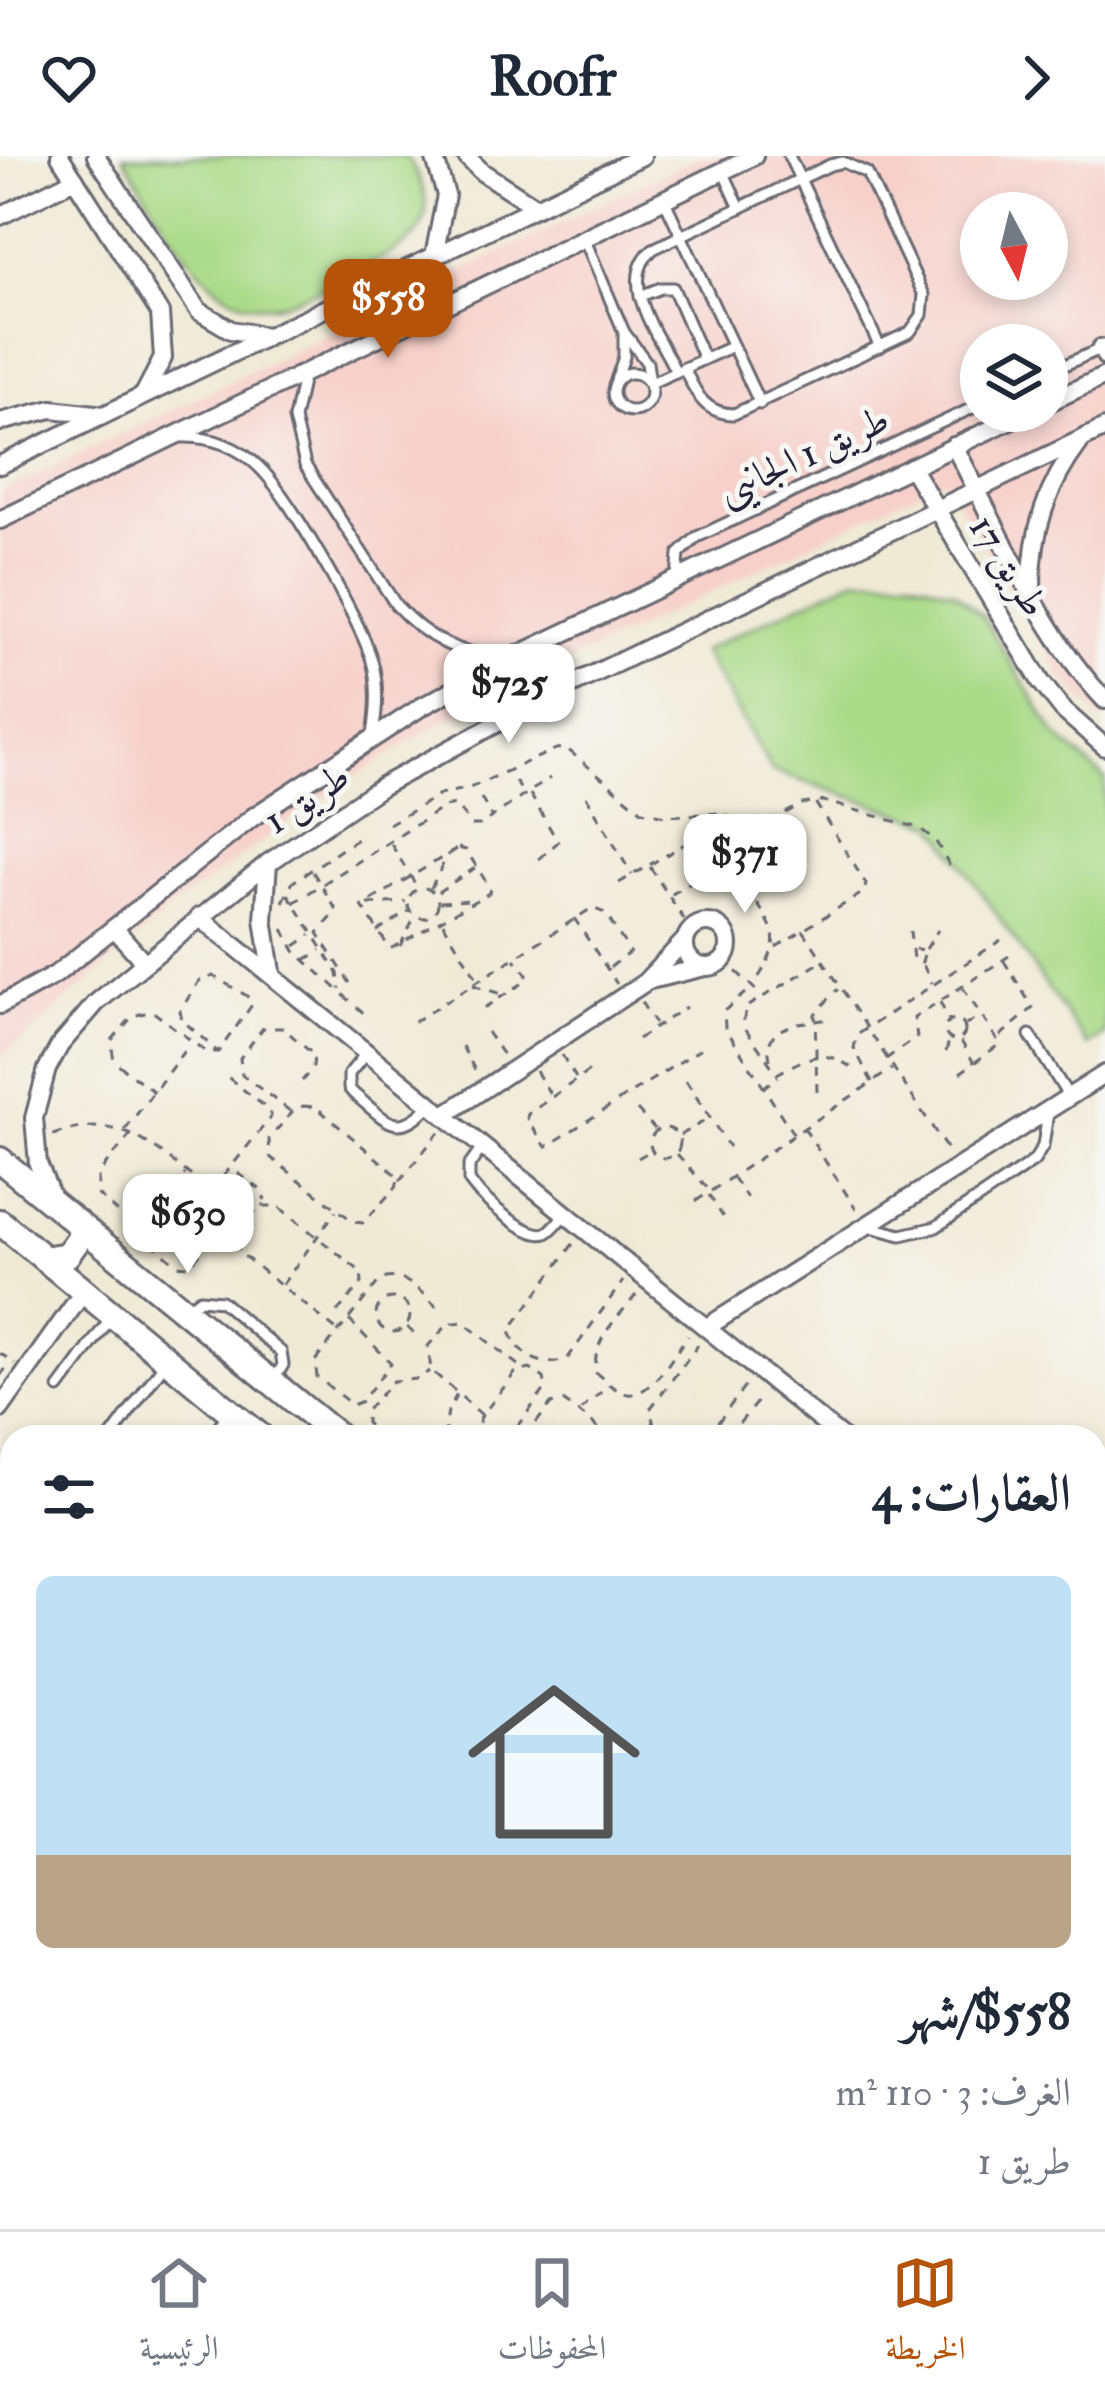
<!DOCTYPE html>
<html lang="ar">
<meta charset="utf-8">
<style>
body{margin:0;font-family:"IM FELL Double Pica",Amiri,serif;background:#f6f6f7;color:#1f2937;direction:rtl;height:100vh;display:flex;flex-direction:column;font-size:45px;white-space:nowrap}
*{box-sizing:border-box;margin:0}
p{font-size:39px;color:#747a83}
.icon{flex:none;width:66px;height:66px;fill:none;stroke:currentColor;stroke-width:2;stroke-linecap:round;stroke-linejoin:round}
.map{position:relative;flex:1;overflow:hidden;direction:ltr}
.details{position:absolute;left:0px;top:1269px;width:1107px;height:804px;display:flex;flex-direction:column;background:#fff;border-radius:36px 36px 0 0;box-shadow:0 6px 18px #0003;direction:rtl}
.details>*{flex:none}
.needle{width:78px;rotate:173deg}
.tools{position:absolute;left:960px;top:36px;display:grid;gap:24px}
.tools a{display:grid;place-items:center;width:108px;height:108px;border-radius:50%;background:#fff;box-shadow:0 6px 18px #0003;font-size:60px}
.price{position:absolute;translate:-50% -102px;padding:0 27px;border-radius:24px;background:#fff;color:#222;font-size:39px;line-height:78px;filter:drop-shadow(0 3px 6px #0008)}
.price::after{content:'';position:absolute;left:50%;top:72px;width:36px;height:27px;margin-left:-18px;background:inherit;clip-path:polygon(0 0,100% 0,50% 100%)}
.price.selected{background:#b45309;color:#fff}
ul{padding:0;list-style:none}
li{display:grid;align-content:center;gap:24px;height:636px;padding:0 36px}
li+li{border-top:3px solid #e0e1e3}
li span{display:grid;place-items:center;height:372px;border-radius:18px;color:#555}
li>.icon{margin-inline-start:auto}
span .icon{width:216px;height:216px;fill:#fffc;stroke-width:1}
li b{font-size:51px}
h2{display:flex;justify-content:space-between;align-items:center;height:144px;padding:0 36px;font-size:51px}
header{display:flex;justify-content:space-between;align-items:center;height:156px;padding:0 36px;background:#fff;font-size:54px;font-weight:700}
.tabs{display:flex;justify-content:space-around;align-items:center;height:168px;border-top:3px solid #e0e1e3;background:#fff;font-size:33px;color:#747a83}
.tabs a{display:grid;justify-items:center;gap:6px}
.tabs .selected{color:#b45309}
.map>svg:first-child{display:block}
.built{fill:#f7d0ca;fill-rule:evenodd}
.green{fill:#aada88;stroke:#667e62;stroke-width:3}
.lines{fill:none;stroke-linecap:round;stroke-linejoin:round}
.lane-casing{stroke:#6a6871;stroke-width:15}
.street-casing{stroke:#6a6871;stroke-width:22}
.secondary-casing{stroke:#6a6871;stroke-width:30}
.path{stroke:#6a6871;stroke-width:3;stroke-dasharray:9 9;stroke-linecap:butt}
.lane{stroke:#fff;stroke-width:9}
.street{stroke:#fff;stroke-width:16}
.secondary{stroke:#fff;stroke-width:24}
.labels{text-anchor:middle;stroke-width:10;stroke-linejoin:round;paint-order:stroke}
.street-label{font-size:39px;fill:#22223b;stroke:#f6f6f2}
</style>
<header><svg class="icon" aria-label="forward" viewBox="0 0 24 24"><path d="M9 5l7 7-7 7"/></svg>Roofr<svg class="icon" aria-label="heart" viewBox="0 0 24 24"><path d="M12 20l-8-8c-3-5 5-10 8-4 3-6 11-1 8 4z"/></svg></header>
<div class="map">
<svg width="1105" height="2073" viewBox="0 0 1105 2073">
<rect width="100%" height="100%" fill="#f6f6f2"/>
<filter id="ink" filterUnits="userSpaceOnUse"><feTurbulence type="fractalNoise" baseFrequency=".00833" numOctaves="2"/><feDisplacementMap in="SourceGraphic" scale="24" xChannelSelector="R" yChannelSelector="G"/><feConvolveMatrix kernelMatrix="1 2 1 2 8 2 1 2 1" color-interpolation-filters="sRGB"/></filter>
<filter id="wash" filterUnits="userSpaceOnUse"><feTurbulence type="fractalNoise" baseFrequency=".004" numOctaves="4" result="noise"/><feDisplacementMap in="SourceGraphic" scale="48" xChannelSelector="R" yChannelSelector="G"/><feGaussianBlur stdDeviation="2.7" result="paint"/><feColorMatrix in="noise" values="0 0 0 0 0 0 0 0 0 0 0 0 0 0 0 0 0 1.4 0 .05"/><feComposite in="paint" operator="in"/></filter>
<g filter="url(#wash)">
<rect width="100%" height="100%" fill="#efead5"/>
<path class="built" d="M700,0H1105V567L1060,519L945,323L436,570L335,632L173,751L0,904V336ZM981,57H1047V123H981ZM981,189H1047V255H981Z"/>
<g class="green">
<path d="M123,0H406C421,23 435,49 418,76C406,95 304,142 280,148C264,151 250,150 235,143C187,118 152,45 123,0Z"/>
<polygon points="909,422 954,435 982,459 1056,579 1105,623 1105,879 1088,890 934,668 772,615 702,495 854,423"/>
</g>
</g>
<g filter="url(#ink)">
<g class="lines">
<defs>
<g id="lane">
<polyline points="789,0 880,191"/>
<polyline points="723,15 740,52"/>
<polyline points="664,43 760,248"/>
<polyline points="584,82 624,176 647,207 651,233"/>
<polyline points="640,140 661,132 673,132 704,203"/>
<path d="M676,216C659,180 616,125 653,93L830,9L843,6L867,17L924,139L922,159L910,176L734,258C703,257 696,237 684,212"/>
<polyline points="1047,217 1100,193"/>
<circle cx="632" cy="236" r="19"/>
<path d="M303,221L294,263L305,309L396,449C426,482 460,501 506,500"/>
<polyline points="616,224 624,201 624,176"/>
<polyline points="651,227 733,190"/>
<path d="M183,281C211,280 239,291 259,311C289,340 361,465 372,505C379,529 377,554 373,579"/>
<polyline points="677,423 679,398 697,381 981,248"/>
<polyline points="1030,879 1069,941"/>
<path d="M368,895L349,918V932L353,937C387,965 397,985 432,947"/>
<path d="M484,989L469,1010V1024C478,1040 528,1084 546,1077C554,1073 560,1063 566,1056"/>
<polyline points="867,1070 901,1079 936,1071 1034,1005 1043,990 1048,957"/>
<polyline points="187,1153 200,1143 221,1145 281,1196 283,1209 275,1222"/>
<polyline points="59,1232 110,1163"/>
<polyline points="111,1281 164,1208"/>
<polyline points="210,1281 230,1256"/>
</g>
<g id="street">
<polyline points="60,0 160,157 163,202 143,240"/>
<polyline points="96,0 199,155 231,174 267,180"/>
<polyline points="434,0 446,39 434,100"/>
<polyline points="466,0 482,16 536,51"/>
<polyline points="0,60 75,23"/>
<polyline points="1101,192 1105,200"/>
<polyline points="1047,247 1105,220"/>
<polyline points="0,266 52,253 104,259"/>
<path d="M954,290C998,371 1041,478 1105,544"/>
<polyline points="0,309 642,0"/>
<polyline points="911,311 1041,526 1063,554 1105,591"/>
<polyline points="0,364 754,0"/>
<path d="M1032,429C1032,374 1047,330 1080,286"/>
<polyline points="268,707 264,763 272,816"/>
<polyline points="199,761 841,1281"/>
<circle cx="707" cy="789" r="22"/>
<polyline points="114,772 144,806"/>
<polyline points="650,824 705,811"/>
<polyline points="0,849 55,819 253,661 421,551 518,499 1029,255"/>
<polyline points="446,958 644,827 685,784"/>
<polyline points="53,1044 38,1008 34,962 47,913 60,889 96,847 268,707 382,630 540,544 1105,272"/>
<polyline points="707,1171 1105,918"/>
<polyline points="0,1253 84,1135"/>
<polyline points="0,1429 12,1439"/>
<polyline points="1095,1473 1105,1474"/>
<polyline points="0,1546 12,1530"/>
<polyline points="0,1646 12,1654"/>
<polyline points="0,1748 12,1731"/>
<polyline points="0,1887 12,1897"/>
<polyline points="0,1915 12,1925"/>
<polyline points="149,2061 154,2073"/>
<polyline points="175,2061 180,2073"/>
<polyline points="774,2061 782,2073"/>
<polyline points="926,2061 928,2073"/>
<polyline points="1064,2061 1066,2073"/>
<polyline points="193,2073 196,2061"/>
<polyline points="344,2073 348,2061"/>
<polyline points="503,2073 511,2061"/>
</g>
<g id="secondary">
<polyline points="0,1004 339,1281"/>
<polyline points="0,1066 261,1281"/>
<polyline points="45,1103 67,1099 80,1081 80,1070"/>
<polyline points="1095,1835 1105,1834"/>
<polyline points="1095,1882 1105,1882"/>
</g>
</defs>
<use href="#lane" class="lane-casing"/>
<use href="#street" class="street-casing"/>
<use href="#secondary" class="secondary-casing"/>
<g class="path">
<polyline points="515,625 524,638"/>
<polyline points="530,638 558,686 538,704"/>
<polyline points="586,640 632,719"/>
<polyline points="481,642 491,660"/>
<polyline points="389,668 439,639 472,631 556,593 566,592 642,655 665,660 725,657 741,675 749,677 802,648 823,645 919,672 935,684 954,717"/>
<polyline points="391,688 417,731"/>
<polygon points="458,692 466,694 490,732 489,737 390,793 362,750"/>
<polyline points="650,711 687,768"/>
<polyline points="313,716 337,755 318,777 350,827"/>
<polyline points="619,727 705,676 714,676 729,697 726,705 669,740"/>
<polyline points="431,732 448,698"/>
<path d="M748,732C773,775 786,778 757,824"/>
<circle cx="423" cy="747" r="15"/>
<polyline points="438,736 475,712"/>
<polyline points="288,738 338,817 340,833"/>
<polyline points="283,746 293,726 363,679"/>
<polyline points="440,746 472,744"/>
<polyline points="293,747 444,651 455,649 472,669 480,669 550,622"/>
<polyline points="368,748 406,746"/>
<polyline points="574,762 617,828"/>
<polyline points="443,767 478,824"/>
<polyline points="283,773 295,795 368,861"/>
<polyline points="803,774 950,998"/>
<polyline points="910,775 913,803 922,806 925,794 915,793"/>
<polyline points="377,776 409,755"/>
<polyline points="295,790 311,779"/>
<polyline points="400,790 415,761"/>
<polyline points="776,791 864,736 866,728 815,646"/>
<polyline points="926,793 938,774"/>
<polyline points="723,803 762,840"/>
<polyline points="305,804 321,794"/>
<polyline points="923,809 932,827"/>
<polyline points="473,829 504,839"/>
<polyline points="745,837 724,855 725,871 794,979"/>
<polyline points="641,846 655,868"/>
<polyline points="940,846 949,865"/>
<polyline points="748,850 821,806"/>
<polyline points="484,852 526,825 527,819 515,803"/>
<path d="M745,856L743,869L777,918C803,904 823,889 853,913"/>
<circle cx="955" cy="874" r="10"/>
<polyline points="414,866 592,752 605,757 630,796 608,813"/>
<polyline points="966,869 978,861"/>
<polyline points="487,876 505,902"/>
<polyline points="1000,880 1033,852 1004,805"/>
<polyline points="638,883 686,851"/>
<polyline points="961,885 974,907"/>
<polyline points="462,890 478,920"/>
<polyline points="946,896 949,884"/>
<polyline points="562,899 576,922"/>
<polyline points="886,903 917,881 914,862 1009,800"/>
<polyline points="770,904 768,890 775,876 798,867 831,863"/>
<polyline points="536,915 552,941"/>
<polyline points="589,915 528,958 527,962 546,991 705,890"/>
<polyline points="960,917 1000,888 963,832"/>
<polyline points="686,925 729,991"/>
<polyline points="872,926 854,892 857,879 1001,784"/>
<polyline points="763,932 778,920"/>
<polyline points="154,936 114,905 111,885 133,860 152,855 206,896 218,896 252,849 247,840 213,820 199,825 180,855 182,864 218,896"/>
<polyline points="817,936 815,858 838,833"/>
<polygon points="303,950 316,951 399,1021 396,1031 363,1067 354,1066 270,1001 269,983 292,956"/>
<polyline points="637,954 655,973"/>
<polyline points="290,955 242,919 240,902 263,872 283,872 314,899 313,911 302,925"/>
<polyline points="804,972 856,1053"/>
<circle cx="665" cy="987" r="15"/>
<polyline points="125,974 184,895"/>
<polyline points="131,978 98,1018 98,1039 177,1109 189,1110 226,1068 224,1058 209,1045 210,1037 271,961 269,954 225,919"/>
<path d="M53,979C126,954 153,993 209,1033"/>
<polyline points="680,979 708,963"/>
<polyline points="677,998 710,1035"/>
<polyline points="638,1002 650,995"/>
<polyline points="238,1017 261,1034 265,1045"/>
<polyline points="733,1022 747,1042"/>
<polyline points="400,1025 439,976"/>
<polyline points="709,1039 723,1061"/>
<polyline points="696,1045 892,913"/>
<polyline points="138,1075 185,1018"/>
<path d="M573,1088L510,1174C516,1199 545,1215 568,1202L623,1125"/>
<polyline points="282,1129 336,1055"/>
<path d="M636,1139C617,1163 591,1184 596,1217C605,1224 616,1236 628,1238C652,1241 675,1196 688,1179"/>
<circle cx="393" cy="1159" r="17"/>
<polyline points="337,1156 362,1127 361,1116 278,1050 260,1050 239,1074 239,1096 339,1176"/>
<path d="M349,1164L391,1207L362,1245L352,1249L317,1221L315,1205L380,1124C404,1114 420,1136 437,1151"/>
<polyline points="407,1171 417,1180"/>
<polyline points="0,1197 15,1208"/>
<polyline points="0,1220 10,1207"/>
<polyline points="581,1254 609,1229"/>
<polyline points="482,1259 431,1214 428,1190 448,1168 463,1166 523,1213"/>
<polyline points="383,1281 366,1267 366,1255 393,1225 416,1223 430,1215"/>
<polyline points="444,1281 448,1255 457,1238"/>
<polyline points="487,1281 478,1272 480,1262 515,1217 530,1213 544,1222 546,1232 509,1281"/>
<polyline points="525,1281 551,1248 563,1245 592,1266 604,1281"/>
<polyline points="634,1281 645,1275 658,1281"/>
<polyline points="669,1281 654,1269 650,1253 698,1189"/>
<polyline points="707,1281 749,1225"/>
<polyline points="728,1281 761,1241"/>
<polyline points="1095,1538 1105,1533"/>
<polyline points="1095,1660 1105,1657"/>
<polyline points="1095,1671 1105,1669"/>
<polyline points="309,2061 329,2072"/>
<polyline points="377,2061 398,2073"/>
<polyline points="49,2073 59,2061"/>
</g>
<use href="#lane" class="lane"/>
<use href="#street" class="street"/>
<use href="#secondary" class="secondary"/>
</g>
</g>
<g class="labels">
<g class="street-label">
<text transform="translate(803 298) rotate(-25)" y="14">طريق 1 الجانيى</text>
<text transform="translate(1010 409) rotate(58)" y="14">طريق 17</text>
<text transform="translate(306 641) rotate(-34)" y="14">طريق 1</text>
</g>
</g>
</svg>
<div class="tools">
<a><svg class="needle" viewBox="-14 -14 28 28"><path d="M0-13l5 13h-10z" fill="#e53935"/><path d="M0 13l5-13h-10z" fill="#747a83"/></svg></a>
<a><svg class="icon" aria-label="layers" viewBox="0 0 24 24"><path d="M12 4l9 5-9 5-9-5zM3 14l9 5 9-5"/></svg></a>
</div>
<b class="price selected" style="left:388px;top:205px">$558</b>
<b class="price" style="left:509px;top:590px">$725</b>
<b class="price" style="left:745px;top:760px">$371</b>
<b class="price" style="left:188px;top:1120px">$630</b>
<section class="details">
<h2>العقارات: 4<svg class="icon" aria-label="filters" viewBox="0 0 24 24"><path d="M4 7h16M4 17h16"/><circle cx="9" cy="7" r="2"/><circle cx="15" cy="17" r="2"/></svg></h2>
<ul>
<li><span style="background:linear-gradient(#bfe0f5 75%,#b9a48a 0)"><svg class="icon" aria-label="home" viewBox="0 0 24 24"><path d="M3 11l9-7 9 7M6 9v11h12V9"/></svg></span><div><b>$558/شهر</b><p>الغرف: 3 · 110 m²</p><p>طريق 1</p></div></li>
</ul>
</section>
</div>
<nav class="tabs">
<a class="selected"><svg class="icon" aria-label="map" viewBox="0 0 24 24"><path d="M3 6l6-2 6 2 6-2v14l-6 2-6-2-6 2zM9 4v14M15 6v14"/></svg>الخريطة</a>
<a><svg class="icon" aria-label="saved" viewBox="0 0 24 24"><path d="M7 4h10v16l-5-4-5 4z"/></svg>المحفوظات</a>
<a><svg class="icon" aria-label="home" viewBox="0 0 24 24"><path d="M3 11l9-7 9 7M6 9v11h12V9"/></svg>الرئيسية</a>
</nav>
